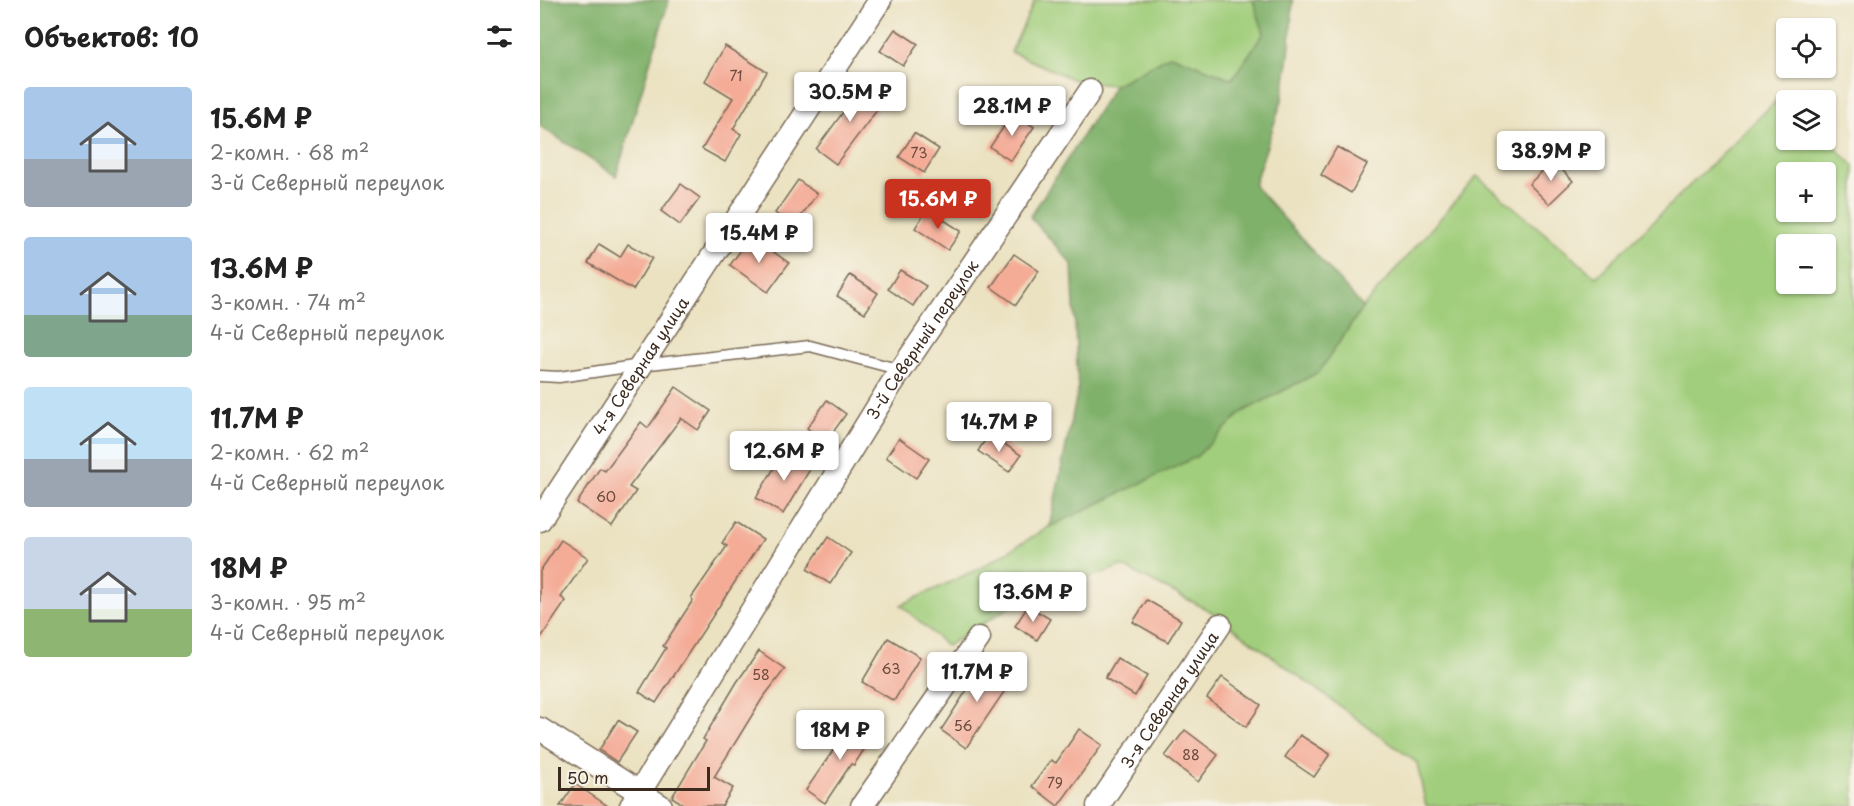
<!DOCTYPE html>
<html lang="ru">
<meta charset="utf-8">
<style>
body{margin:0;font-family:"Playpen Sans",sans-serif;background:#f2f2f2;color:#222;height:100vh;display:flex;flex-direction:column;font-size:22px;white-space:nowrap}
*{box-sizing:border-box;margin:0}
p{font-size:20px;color:#767676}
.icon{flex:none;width:33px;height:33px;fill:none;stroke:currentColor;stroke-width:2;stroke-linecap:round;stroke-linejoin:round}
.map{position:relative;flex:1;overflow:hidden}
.sheet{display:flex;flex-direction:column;background:#fff;width:540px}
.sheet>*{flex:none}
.controls{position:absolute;left:1236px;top:18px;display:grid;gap:12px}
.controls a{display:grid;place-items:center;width:60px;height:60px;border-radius:6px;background:#fff;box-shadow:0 2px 4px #0004;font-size:30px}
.scale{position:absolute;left:18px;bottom:15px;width:152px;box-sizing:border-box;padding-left:6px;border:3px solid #3b2a1e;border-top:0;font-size:16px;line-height:21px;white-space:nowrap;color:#3b2a1e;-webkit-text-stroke:4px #f7f3e8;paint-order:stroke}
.price{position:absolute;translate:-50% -51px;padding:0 14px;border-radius:6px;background:#fff;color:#222;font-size:20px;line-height:39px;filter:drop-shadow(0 2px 3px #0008)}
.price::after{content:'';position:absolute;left:50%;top:36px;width:18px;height:14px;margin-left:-9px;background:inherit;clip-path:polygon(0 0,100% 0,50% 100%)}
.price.active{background:#c8321e;color:#fff}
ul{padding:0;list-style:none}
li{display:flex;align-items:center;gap:18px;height:150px;padding:0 24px}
li span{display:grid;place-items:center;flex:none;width:168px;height:120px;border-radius:6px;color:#555}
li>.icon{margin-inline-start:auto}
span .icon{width:72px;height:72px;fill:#fffc;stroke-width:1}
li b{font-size:26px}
h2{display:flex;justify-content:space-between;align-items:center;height:72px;padding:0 24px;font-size:26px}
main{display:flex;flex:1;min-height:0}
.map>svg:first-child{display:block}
.green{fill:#a1ce7b;stroke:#6e7c4c;stroke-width:1.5;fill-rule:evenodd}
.forest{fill:#80b16b;stroke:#5e6e44;stroke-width:1.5}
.building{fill:#f4ac97}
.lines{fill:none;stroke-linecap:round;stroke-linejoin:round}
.lane-casing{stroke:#796a57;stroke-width:13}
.street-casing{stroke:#796a57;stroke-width:25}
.lane{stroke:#fff;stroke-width:10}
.street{stroke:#fff;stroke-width:22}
.labels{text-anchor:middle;stroke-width:4.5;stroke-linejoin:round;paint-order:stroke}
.number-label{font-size:14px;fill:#694a3c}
.street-label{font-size:16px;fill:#3b2a1e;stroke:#f7f3e8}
</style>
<main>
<section class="sheet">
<h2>Объектов: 10<svg class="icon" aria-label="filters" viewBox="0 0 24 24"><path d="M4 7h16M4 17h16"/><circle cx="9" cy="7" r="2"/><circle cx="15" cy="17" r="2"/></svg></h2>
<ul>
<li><span style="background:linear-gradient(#a9c7e8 60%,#9aa5b1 0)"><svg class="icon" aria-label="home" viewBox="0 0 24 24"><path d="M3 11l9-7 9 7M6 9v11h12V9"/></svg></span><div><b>15.6M ₽</b><p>2-комн. · 68 m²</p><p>3-й Северный переулок</p></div></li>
<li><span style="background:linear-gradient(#a9c7e8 65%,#7fa58c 0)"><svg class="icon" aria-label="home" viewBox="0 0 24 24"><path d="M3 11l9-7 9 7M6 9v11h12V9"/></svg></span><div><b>13.6M ₽</b><p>3-комн. · 74 m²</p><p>4-й Северный переулок</p></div></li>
<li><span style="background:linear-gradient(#bfe0f5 60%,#9aa5b1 0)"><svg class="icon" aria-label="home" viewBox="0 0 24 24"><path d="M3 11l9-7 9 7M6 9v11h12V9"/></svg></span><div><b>11.7M ₽</b><p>2-комн. · 62 m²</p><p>4-й Северный переулок</p></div></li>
<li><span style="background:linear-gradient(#c9d6e8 60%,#8fb573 0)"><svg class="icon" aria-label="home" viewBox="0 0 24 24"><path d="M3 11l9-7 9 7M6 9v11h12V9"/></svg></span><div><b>18M ₽</b><p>3-комн. · 95 m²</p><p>4-й Северный переулок</p></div></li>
</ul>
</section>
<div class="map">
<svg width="1314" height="806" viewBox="0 0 1314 806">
<rect width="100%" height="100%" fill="#f7f3e8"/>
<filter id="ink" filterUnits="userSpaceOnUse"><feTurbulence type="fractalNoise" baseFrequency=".0167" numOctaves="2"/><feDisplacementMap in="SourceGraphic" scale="12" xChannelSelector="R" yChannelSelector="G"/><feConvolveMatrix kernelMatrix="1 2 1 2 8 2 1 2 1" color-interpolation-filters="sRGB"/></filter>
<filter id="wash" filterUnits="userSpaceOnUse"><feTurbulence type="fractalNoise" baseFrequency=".008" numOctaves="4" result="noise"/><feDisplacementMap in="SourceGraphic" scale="24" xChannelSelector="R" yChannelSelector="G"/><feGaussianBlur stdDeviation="1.35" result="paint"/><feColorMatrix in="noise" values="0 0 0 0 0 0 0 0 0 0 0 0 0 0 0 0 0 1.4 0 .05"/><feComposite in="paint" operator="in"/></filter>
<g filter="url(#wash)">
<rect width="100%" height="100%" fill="#ebe2c1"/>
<g class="green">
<polygon points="495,0 713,0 724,33 692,79 631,55 575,85 539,82 471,52"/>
<path d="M1242,95L1247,100L1246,140L1286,138L1314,166V806H886L877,763L670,611L582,566L476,603L407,646L361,605L442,567L509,527L656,457L702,412L779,372L823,307L937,176L1056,277ZM1246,172H1286V212H1246ZM1246,244H1286V284H1246Z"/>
</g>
<g class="forest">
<polygon points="0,0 129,0 76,176 0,126"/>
<polygon points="713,0 753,0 749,56 742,100 714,185 823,307 779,372 702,412 656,457 509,527 538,389 532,264 490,217 575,85 631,55 692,79 724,33"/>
</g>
<g id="blocks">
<g class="building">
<polygon points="355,29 378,44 363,66 340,51"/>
<polygon points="185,46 227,72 193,129 201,134 185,162 162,149 193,98 165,81"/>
<polygon points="318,84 344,101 296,164 276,149 307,107 304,105"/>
<polygon points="473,113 494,127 471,161 450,147"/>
<polygon points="374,133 399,149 384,173 359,157"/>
<polygon points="797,147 827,164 811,193 781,175"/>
<polygon points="1013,161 1033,181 1009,204 989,184"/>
<polygon points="258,180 277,194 254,226 235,213"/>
<polygon points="141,184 160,198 140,225 121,211"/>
<polygon points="387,209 421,231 408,250 375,228"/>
<polygon points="211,236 249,263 228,292 190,265"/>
<polygon points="59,244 80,257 88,244 112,258 93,290 48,263"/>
<polygon points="474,254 499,271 476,305 451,287"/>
<polygon points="360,270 386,286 373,306 348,289"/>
<polygon points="310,275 338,293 325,313 297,296"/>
<polygon points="136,387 171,411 158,430 141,418 89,487 96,491 72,527 37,503 60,468 65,471 101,422 108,428"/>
<polygon points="287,400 306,414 286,442 267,428"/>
<polygon points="449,434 481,455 469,472 438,451"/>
<polygon points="359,438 389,459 376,478 346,457"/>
<polygon points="245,450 272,466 243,514 216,498"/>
<polygon points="196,522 223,539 116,703 99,692 126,648 123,646 153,600 151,598 187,546 182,543"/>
<polygon points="288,537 311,553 290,584 267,569"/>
<polygon points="21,540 48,558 21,597 26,601 0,639 0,571"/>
<polygon points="607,600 641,620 628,642 593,622"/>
<polygon points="488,606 510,619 497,640 475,626"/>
<polygon points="348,638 380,657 354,701 322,682"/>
<polygon points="219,651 245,669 222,699 174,777 193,788 182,806 146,806 132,797 166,741 163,739 197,682"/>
<polygon points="577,658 607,676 595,696 565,678"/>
<polygon points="447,659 474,677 426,748 401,730"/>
<polygon points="682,677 721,705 706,727 667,698"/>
<polygon points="78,720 97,732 77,762 59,750"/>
<polygon points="313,721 334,734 314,765 311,764 285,803 266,790"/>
<polygon points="539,729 562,745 518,806 492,786 511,760 516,763"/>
<polygon points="645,730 678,755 658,782 625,756"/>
<polygon points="760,735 790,754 774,777 745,757"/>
<polygon points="35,784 68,806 20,806"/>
</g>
</g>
</g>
<g filter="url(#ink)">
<use href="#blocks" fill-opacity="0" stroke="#796a57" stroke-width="1.5"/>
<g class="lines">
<defs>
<polyline id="lane" points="0,376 19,377 101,365 270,346 361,370"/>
<g id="street">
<path id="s1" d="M0,520L340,0"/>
<polyline points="0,729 121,806"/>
<path id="s2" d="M91,806L351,385L550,91"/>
<polyline points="322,806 439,638"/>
<path id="s3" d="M558,806L680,625"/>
</g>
</defs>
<use href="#lane" class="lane-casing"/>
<use href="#street" class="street-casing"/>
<use href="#lane" class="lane"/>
<use href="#street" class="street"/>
</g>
</g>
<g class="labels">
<g class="number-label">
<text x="196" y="81">71</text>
<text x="379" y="158">73</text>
<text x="66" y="502">60</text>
<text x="351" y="674">63</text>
<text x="221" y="680">58</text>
<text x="423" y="731">56</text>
<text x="651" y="760">88</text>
<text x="515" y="788">79</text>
</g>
<g class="street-label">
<text dy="6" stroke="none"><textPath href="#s2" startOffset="550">3-й Северный переулок</textPath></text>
<text dy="6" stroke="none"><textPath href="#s1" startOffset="184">4-я Северная улица</textPath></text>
<text dy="6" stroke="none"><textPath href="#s3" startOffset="128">3-я Северная улица</textPath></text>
</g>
</g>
</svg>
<div class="controls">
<a><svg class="icon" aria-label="locate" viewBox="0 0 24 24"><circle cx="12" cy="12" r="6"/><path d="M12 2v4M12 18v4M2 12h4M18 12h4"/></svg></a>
<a><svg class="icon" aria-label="layers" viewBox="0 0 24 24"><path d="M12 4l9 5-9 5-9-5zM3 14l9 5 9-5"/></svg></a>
<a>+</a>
<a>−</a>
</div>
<div class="scale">50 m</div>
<b class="price" style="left:310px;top:123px">30.5M ₽</b>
<b class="price" style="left:472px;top:137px">28.1M ₽</b>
<b class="price" style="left:1011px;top:182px">38.9M ₽</b>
<b class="price active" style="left:398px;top:230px">15.6M ₽</b>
<b class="price" style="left:219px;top:264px">15.4M ₽</b>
<b class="price" style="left:459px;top:453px">14.7M ₽</b>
<b class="price" style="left:244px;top:482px">12.6M ₽</b>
<b class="price" style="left:493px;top:623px">13.6M ₽</b>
<b class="price" style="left:437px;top:703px">11.7M ₽</b>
<b class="price" style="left:300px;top:761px">18M ₽</b>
</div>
</main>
